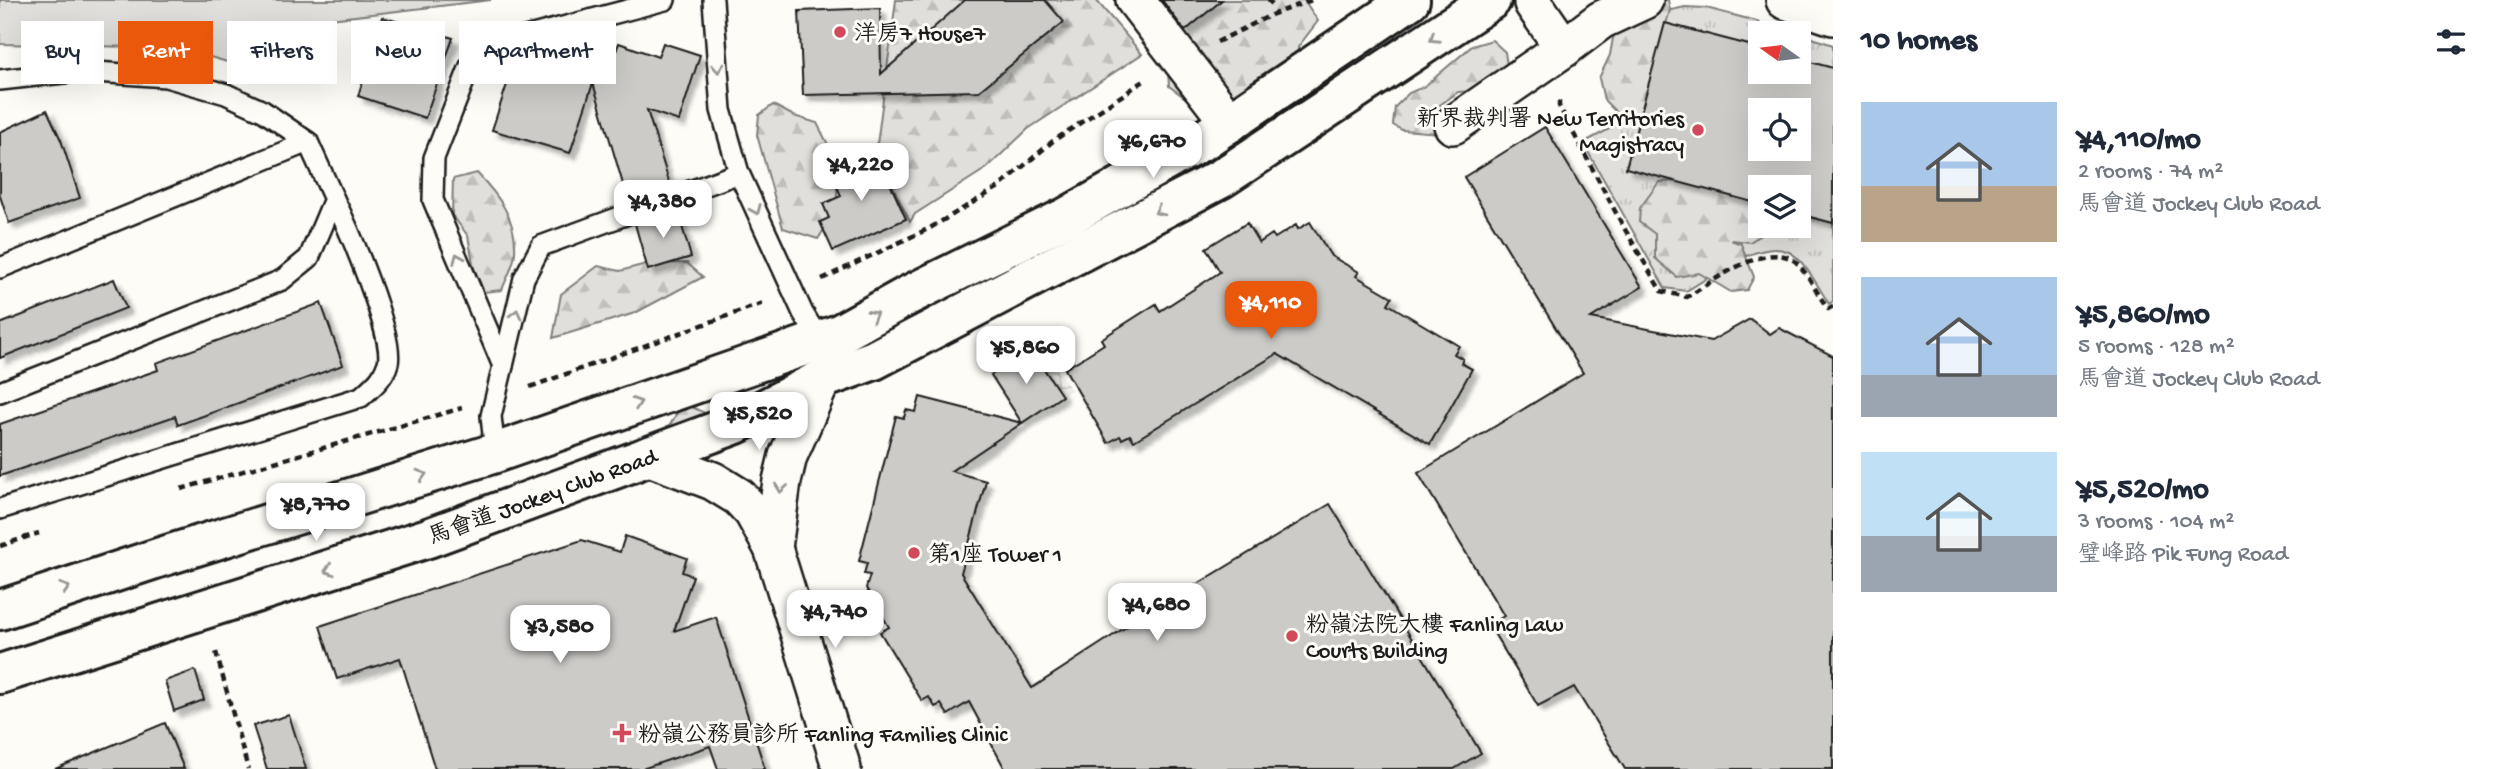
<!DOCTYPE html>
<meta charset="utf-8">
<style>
body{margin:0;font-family:"Gochi Hand","LXGW WenKai TC",sans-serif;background:#f6f6f7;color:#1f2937;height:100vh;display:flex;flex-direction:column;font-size:26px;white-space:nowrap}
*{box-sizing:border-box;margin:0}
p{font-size:23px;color:#747a83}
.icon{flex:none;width:38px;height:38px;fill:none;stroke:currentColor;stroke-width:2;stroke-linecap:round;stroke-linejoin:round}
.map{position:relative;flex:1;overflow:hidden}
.panel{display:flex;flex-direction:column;background:#fff;width:665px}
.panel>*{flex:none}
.top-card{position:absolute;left:21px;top:21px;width:665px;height:63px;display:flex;gap:14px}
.needle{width:46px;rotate:284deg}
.buttons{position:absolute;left:1748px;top:21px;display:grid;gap:14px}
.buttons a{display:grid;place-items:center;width:63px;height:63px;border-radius:0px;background:#fff;box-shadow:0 7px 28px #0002;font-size:35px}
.price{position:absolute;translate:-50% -60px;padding:0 16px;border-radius:14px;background:#fff;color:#222;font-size:23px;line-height:46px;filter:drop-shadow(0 2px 4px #0008)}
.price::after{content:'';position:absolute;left:50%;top:42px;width:21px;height:16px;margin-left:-10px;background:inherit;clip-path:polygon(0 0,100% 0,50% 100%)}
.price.on{background:#ea580c;color:#fff}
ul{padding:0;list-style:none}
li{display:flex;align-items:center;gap:21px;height:175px;padding:0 28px}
li span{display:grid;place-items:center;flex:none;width:196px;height:140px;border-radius:0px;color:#555}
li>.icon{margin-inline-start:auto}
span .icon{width:84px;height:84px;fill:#fffc;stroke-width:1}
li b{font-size:30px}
h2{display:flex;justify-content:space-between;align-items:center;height:84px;padding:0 28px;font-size:30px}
.pill{padding:0 24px;border-radius:0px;background:#fff;box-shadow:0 7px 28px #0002;font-size:24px;line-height:63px}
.pill.on{background:#ea580c;color:#fff}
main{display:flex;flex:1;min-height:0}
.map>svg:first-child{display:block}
.industrial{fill:url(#industrial-grid)}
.grass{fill:url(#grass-tufts);stroke:#7e7e7c;stroke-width:2}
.forest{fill:url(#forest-firs);stroke:#7e7e7c;stroke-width:2}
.park{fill:#e0dfdb;stroke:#7e7e7c;stroke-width:2}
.building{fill:#cccbc8;stroke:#1c1c1c;stroke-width:2;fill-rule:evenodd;filter:url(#shadow)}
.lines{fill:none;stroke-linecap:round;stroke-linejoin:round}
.lane-casing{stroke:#1c1c1c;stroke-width:24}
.street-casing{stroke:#1c1c1c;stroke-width:42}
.secondary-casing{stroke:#1c1c1c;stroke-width:44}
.path{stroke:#1c1c1c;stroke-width:4.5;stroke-dasharray:7 5;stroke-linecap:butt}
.lane{stroke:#fdfcf7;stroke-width:19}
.street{stroke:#fdfcf7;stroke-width:37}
.secondary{stroke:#fdfcf7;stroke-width:38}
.oneway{stroke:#989794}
.poi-dot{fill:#d1495b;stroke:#fdfcf7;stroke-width:2.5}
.labels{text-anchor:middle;stroke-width:6;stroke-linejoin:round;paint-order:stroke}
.poi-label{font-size:23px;fill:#1c1c1c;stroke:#fdfcf7;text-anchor:start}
.street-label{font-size:23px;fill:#1c1c1c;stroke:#fdfcf7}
</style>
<main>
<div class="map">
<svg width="1833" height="769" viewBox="0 0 1833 769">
<defs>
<pattern id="industrial-grid" width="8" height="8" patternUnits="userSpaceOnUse" patternTransform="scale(1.75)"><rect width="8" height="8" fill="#eeede9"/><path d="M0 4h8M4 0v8" fill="none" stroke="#cccbc7"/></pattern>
<pattern id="grass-tufts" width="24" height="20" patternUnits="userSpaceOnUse" patternTransform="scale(1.75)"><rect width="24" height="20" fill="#e0dfdb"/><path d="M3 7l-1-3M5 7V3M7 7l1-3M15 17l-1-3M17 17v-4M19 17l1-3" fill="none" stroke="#c0bfbb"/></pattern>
<pattern id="forest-firs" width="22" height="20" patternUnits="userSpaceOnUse" patternTransform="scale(1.75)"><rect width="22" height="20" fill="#e0dfdb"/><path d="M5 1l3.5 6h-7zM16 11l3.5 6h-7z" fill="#c0bfbb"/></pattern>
<filter id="shadow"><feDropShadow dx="6" dy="6" stdDeviation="2" flood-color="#0004"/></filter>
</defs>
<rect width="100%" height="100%" fill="#fdfcf7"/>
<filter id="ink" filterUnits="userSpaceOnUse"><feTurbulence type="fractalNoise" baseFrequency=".0143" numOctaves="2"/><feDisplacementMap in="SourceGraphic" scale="14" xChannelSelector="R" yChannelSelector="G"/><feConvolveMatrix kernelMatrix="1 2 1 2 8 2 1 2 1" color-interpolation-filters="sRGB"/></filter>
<g filter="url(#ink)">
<polygon class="industrial" points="1036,338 1071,390 1022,423 985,366"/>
<g class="grass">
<polygon points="1685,7 1706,8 1756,21 1760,24 1753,46 1659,22 1667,11"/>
<polygon points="1803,35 1833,45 1833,68 1799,59"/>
<path d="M1641,112L1626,167L1760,204V226H1799V214L1833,223V301L1829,304C1820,290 1804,259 1789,252C1760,238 1711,277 1686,291L1665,288L1583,143Z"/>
</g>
<g class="forest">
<polygon points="896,0 1096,0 1142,54 1028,129 987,168 915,214 910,222 876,152"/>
<polygon points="1168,0 1304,0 1318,21 1298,47 1301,88 1231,142 1188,100 1169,86 1163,2"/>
<polygon points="1628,0 1668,0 1670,10 1641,112 1635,122 1625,121 1604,100 1599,78 1610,55 1613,38"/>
<polygon points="1492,40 1505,52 1507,65 1474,91 1458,92 1433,110 1439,133 1402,130 1393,125 1395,107 1409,93 1425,86 1472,46"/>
<polygon points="773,105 794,116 817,123 837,162 837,209 818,239 783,228 757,135 759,115"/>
<path d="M477,173C498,195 517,219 515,252C515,264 506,279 502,290L484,292L474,268L468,236L452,215L453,179Z"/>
<polygon points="1678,181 1760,204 1760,226 1771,226 1771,228 1750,242 1731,240 1741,244 1754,277 1747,290 1731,292 1699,273 1677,277 1655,258 1655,234 1639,222 1640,208 1659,182"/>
<polygon points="687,263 703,277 635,313 553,338 561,294 598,266 620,271 646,264"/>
<polygon points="683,403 705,413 700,454 667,430"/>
</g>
<polygon class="park" points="0,0 491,0 313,21 278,77 180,48 0,44"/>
<g class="building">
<polygon points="965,0 1045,0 1064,22 979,91 803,95 799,11 880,8 881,74"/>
<polygon points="1162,0 1222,0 1185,31"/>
<polygon points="382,17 453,38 425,118 358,96"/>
<path d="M1665,23L1760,48V72H1799V59L1833,68V223L1799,214V187H1760V204L1626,168ZM1760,110H1799V149H1760Z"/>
<polygon points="619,43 658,57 663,43 700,55 679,121 647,110 670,185 628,201 593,83 570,153 492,130 514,63 556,76 561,60 607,76"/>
<polygon points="47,110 61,140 80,198 9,223 0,196 0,132"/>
<polygon points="1545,127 1642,287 1591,318 1711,341 1750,319 1770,334 1779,328 1833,356 1833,769 1625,769 1574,687 1538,706 1489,625 1504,616 1418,473 1583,373 1464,177"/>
<polygon points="876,152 906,219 833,251 820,222 829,218 823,204 841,196 831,171"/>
<polygon points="677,209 691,257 648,270 635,224"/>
<polygon points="1310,222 1331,256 1359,272 1356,276 1392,297 1388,304 1459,346 1454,354 1463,359 1461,363 1472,369 1430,444 1277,354 1134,441 1130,435 1122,439 1120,436 1108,443 1065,369 1104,344 1101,339 1156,304 1160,311 1220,272 1206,248 1247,223 1259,243 1272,234 1275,238 1296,225 1298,229"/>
<polygon points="114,279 126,308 0,358 0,324"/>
<polygon points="321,303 343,365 178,425 175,416 0,476 0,424 158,370 156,363"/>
<polygon points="1030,348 1062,396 1022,423 991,375"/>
<polygon points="920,397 1022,423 951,471 986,481 961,573 1032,688 1126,627 1330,504 1481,753 1454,769 1005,769 969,702 948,715 941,704 935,707 929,697 922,701 880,632 889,627 866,588 870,575 864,574 867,563 859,561 896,416 904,418 906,410 916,412"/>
<polygon points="625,536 687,558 682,572 693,576 674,631 716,617 765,769 718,769 710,746 642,769 435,769 400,658 337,679 320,626 582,540 620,552"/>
<polygon points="195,670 204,700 174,711 165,681"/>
<polygon points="289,715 306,769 267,769 253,726"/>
<polygon points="165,723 184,769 55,769"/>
</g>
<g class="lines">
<defs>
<g id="lane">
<polyline points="713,0 721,110 739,173"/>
<polyline points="0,80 82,71 166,77 226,94 263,111 308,142 334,199 309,258 282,280 0,392"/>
<polyline points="0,268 308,142"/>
<polyline points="503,366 433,200 434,158 470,66 491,46 665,0"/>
<polyline points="495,453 491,416 524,278 541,246 739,173 803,313 819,339"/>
<path d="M0,509L361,397C372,387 384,378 388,363C395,336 348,227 334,199"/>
</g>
<g id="street">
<polyline points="1135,0 1230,123"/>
<polyline points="1785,0 1833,16"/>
<polyline points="1533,3 1564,48 1601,20 1644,0"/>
<polyline points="1453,125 1564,48"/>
<polyline points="647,456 713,481 739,497 753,512 773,548 842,769"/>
<polyline points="773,548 782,481 788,456 822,379"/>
</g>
<g id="secondary">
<polyline points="0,610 161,557 495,453 839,334 909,295 1067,217 1205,139 1410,0"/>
<polyline points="0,674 428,538 736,424 822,379 874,360 1222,178 1491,0"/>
</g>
</defs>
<use href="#lane" class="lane-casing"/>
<use href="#street" class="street-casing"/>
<use href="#secondary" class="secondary-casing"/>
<g class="path">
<polyline points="1268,0 1272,4"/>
<polyline points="1217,42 1271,15 1312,0"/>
<path d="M1559,101V106L1623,226L1661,291L1687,297C1712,282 1772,236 1798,264C1810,277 1818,295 1828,309L1833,306"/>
<polyline points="822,279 930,228 999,187 1053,141 1147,79"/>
<polyline points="530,387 766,302"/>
<polyline points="181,489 462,408"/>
<polyline points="0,546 39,533"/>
<polyline points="216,652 248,769"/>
</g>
<use href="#lane" class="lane"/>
<use href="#street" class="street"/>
<use href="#secondary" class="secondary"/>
</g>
<defs><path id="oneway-chevron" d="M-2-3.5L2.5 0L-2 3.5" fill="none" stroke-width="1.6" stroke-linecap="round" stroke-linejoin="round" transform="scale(1.75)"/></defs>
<g class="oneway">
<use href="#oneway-chevron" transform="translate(1434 38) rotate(147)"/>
<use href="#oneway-chevron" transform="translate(718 68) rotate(86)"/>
<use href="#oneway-chevron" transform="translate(756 210) rotate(66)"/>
<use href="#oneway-chevron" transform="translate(1159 211) rotate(153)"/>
<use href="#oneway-chevron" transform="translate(458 258) rotate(-113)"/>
<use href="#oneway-chevron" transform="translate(516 314) rotate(-76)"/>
<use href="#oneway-chevron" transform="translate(873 315) rotate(-29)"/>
<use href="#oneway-chevron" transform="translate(637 403) rotate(-19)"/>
<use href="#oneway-chevron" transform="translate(422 475) rotate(-17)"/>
<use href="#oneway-chevron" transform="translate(781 488) rotate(98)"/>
<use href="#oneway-chevron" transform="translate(329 570) rotate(162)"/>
<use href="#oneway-chevron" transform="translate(65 588) rotate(-18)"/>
</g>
</g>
<g class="poi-dot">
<circle cx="840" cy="32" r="7"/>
<circle cx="1698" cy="130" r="7"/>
<circle cx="914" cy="553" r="7"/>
<circle cx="1292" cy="636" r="7"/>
<path d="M618.5 722.5h7v7h7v7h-7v7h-7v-7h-7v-7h7z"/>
</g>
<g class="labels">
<g class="poi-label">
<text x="854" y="40">洋房7 House7</text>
<text x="1684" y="125" text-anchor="end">新界裁判署 New Territories<tspan x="1684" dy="26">Magistracy</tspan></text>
<text x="928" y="561">第1座 Tower 1</text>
<text x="1306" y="631">粉嶺法院大樓 Fanling Law<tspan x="1306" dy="26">Courts Building</tspan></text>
<text x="638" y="741">粉嶺公務員診所 Fanling Families Clinic</text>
</g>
<g class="street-label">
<text transform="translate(542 495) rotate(-20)" y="8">馬會道 Jockey Club Road</text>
</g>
</g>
</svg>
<div class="buttons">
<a><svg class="needle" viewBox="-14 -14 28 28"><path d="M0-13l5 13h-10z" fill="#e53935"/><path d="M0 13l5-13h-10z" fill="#747a83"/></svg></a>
<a><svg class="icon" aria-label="locate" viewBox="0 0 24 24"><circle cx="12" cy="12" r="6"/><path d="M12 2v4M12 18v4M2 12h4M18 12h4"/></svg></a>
<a><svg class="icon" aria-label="layers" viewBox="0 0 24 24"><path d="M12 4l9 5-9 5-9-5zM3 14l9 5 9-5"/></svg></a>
</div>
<b class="price" style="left:1153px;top:180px">¥6,670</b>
<b class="price" style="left:861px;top:203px">¥4,220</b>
<b class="price" style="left:663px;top:240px">¥4,380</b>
<b class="price on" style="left:1271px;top:341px">¥4,110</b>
<b class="price" style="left:1026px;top:386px">¥5,860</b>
<b class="price" style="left:759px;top:452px">¥5,520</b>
<b class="price" style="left:316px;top:543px">¥8,770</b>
<b class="price" style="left:1157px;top:643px">¥4,680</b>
<b class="price" style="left:835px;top:650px">¥4,740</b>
<b class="price" style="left:560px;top:665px">¥3,580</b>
<div class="top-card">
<a class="pill">Buy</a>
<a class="pill on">Rent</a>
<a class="pill">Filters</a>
<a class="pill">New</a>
<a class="pill">Apartment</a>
</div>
</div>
<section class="panel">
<h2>10 homes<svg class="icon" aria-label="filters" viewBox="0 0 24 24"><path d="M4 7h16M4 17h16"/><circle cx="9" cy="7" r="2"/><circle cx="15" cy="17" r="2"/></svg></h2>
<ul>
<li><span style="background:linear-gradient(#a9c7e8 60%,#b9a48a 0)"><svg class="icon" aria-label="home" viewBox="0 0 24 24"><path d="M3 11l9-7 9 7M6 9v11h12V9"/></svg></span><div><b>¥4,110/mo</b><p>2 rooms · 74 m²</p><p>馬會道 Jockey Club Road</p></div></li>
<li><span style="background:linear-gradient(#a9c7e8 70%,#9aa5b1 0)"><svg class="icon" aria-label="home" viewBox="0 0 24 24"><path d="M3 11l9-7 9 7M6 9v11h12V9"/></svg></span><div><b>¥5,860/mo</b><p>5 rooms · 128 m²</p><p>馬會道 Jockey Club Road</p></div></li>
<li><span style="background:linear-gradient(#bfe0f5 60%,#9aa5b1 0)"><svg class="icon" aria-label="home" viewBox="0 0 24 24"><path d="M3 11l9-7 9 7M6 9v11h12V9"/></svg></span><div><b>¥5,520/mo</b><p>3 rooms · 104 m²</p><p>璧峰路 Pik Fung Road</p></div></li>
</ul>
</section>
</main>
